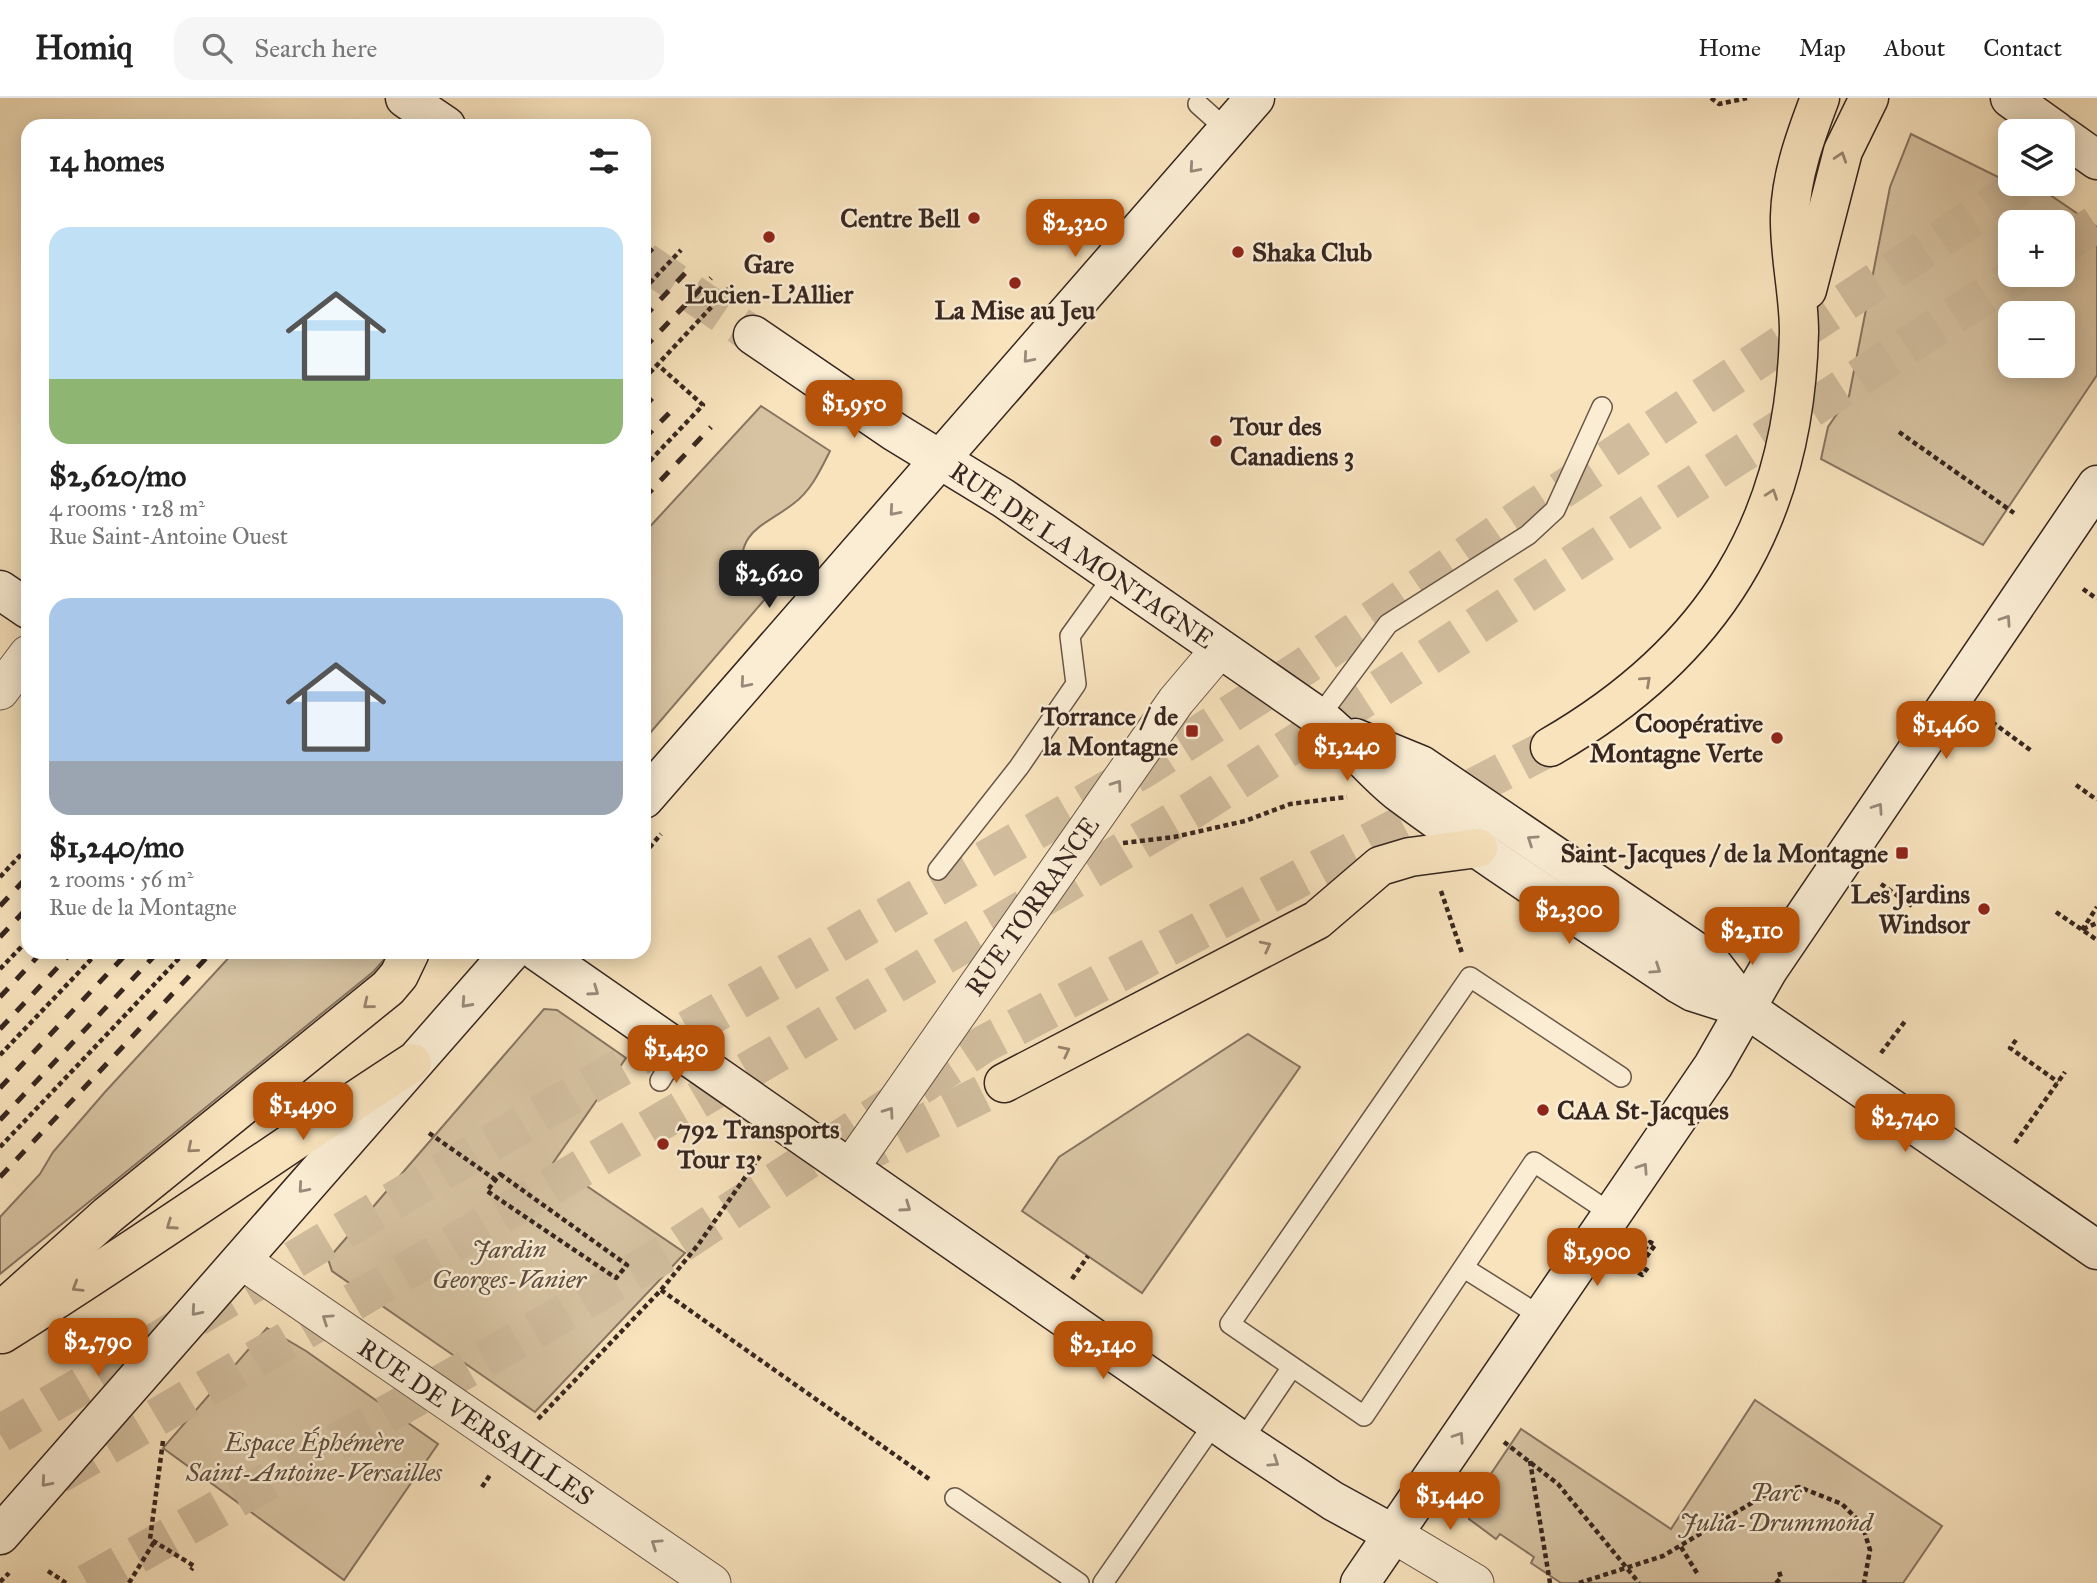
<!DOCTYPE html>
<meta charset="utf-8">
<style>
body{margin:0;font-family:"IM FELL Great Primer",serif;background:#f6f6f6;color:#222;height:100vh;display:flex;flex-direction:column;font-size:26px;white-space:nowrap}
*{box-sizing:border-box;margin:0}
p{font-size:23px;color:#767676}
.icon{flex:none;width:38px;height:38px;fill:none;stroke:currentColor;stroke-width:2;stroke-linecap:round;stroke-linejoin:round}
.map{position:relative;flex:1;overflow:hidden}
.side{position:absolute;left:21px;top:21px;width:630px;height:840px;display:flex;flex-direction:column;background:#fff;border-radius:21px;box-shadow:0 4px 18px #0003}
.side>*{flex:none}
.tools{position:absolute;left:1998px;top:21px;display:grid;gap:14px}
.tools a{display:grid;place-items:center;width:77px;height:77px;border-radius:14px;background:#fff;box-shadow:0 4px 18px #0003;font-size:35px}
.price{position:absolute;translate:-50% -60px;padding:0 16px;border-radius:14px;background:#b45309;color:#fff;font-size:23px;line-height:46px;filter:drop-shadow(0 2px 4px #0008)}
.price::after{content:'';position:absolute;left:50%;top:42px;width:21px;height:16px;margin-left:-10px;background:inherit;clip-path:polygon(0 0,100% 0,50% 100%)}
.price.selected{background:#222;color:#fff}
ul{padding:0;list-style:none}
li{display:grid;align-content:center;gap:14px;height:371px;padding:0 28px}
li span{display:grid;place-items:center;height:217px;border-radius:21px;color:#555}
li>.icon{margin-inline-start:auto}
span .icon{width:126px;height:126px;fill:#fffc;stroke-width:1}
li b{font-size:30px}
h2{display:flex;justify-content:space-between;align-items:center;height:84px;padding:0 28px;font-size:30px}
header{display:flex;align-items:center;gap:42px;box-sizing:border-box;height:98px;padding:0 35px;background:#fff;border-bottom:2px solid #e0e0e0}
header strong{font-size:33px}
nav{display:flex;gap:38px;margin-inline-start:auto;font-size:24px}
.search{width:490px;height:63px;background:#f6f6f6;display:flex;align-items:center;gap:18px;box-sizing:border-box;padding:0 24px;border-radius:21px;color:#767676;font-size:26px}
.map>svg:first-child{display:block}
.green{fill:#d7c3a2;stroke:#877461;stroke-width:2;fill-rule:evenodd}
.lines{fill:none;stroke-linecap:round;stroke-linejoin:round}
.secondary-tunnel{stroke:#d1bd9e;stroke-width:38;stroke-dasharray:38 19;stroke-linecap:butt}
.highway-tunnel{stroke:#d1bd9e;stroke-width:38;stroke-dasharray:38 19;stroke-linecap:butt}
.lane-casing{stroke:#675547;stroke-width:22}
.street-casing{stroke:#675547;stroke-width:39}
.secondary-casing{stroke:#372620;stroke-width:41}
.highway-casing{stroke:#372620;stroke-width:41}
.path{stroke:#372620;stroke-width:4.5;stroke-dasharray:5 3.5;stroke-linecap:butt}
.lane{stroke:#faedd4;stroke-width:19}
.street{stroke:#faedd4;stroke-width:37}
.secondary{stroke:#faedd4;stroke-width:38}
.highway{stroke:#f8e3bd;stroke-width:38}
.rail{stroke:#372620;stroke-width:5;stroke-dasharray:12 12;stroke-linecap:butt}
.oneway{stroke:#98846e}
.oneway2{stroke:#988a7a}
.poi-dot{fill:#8f2418;stroke:#faedd4;stroke-width:2.5}
.labels{text-anchor:middle;stroke-width:5;stroke-linejoin:round;paint-order:stroke}
.poi-label{font-size:26px;font-weight:bold;fill:#372620;stroke:#faedd4;text-anchor:end}
.street-label{font-size:26px;fill:#372620;stroke:#faedd4}
.park-label{font-size:26px;font-style:italic;fill:#5f4d40;stroke:#faedd4}
</style>
<header>
<strong>Homiq</strong>
<div class="search"><svg class="icon" aria-label="search" viewBox="0 0 24 24"><circle cx="10" cy="10" r="6"/><path d="M15 15l6 6"/></svg>Search here</div>
<nav><a>Home</a><a>Map</a><a>About</a><a>Contact</a></nav>
</header>
<div class="map">
<svg width="2097" height="1485" viewBox="0 0 2097 1485">
<rect width="100%" height="100%" fill="#f8e3bd"/>
<filter id="stains"><feTurbulence type="fractalNoise" baseFrequency=".00286" numOctaves="4"/><feColorMatrix values="0 0 0 0 .2 0 0 0 0 .09 0 0 0 0 .02 0 0 0 .5 -.17"/></filter>
<radialGradient id="worn" r=".72"><stop offset=".6" stop-color="#630" stop-opacity="0"/><stop offset="1" stop-color="#630" stop-opacity=".3"/></radialGradient>
<g class="green">
<path d="M1911,36L1998,79L2008,68L2011,86H2034L2097,129V277L1983,447L1821,361L1828,329L1849,298L1890,89ZM2011,124H2063V177H2011ZM2063,215V268H2011V215Z"/>
<path d="M761,308L830,353C821,371 811,393 793,406C760,431 740,430 740,478L765,501L644,642V435Z"/>
<polygon points="234,854 391,854 373,874 0,1176 0,1119 40,1076 53,1054 105,994"/>
<polygon points="544,911 557,912 626,960 553,1065 685,1155 535,1314 332,1173 328,1161"/>
<polygon points="1248,936 1300,969 1142,1195 1022,1113 1059,1059"/>
<polygon points="267,1230 306,1253 438,1346 344,1482 163,1350"/>
<polygon points="1755,1302 1942,1428 1903,1485 1561,1485 1531,1465 1534,1459 1500,1436 1496,1441 1469,1421 1470,1407 1521,1331 1671,1431"/>
</g>
<g class="lines">
<polyline class="secondary-tunnel" points="644,163 753,237"/>
<g class="highway-tunnel">
<polyline points="2063,147 2097,125"/>
<polyline points="847,1064 1004,985"/>
<polyline points="0,1336 548,1011 1147,669 1302,570 1527,415 2023,86"/>
<polyline points="58,1377 1191,713 2017,177"/>
<polyline points="87,1485 504,1250 673,1151 984,946 1550,649"/>
</g>
<defs>
<g id="lane">
<polyline points="1198,6 1227,32"/>
<polyline points="1319,619 1388,526 1528,437 1555,412 1602,309"/>
<polyline points="938,772 1019,669 1076,586 1070,538 1114,477"/>
<polyline points="660,983 679,952"/>
<polyline points="1612,1116 1534,1064 1364,1318 1230,1226 1470,879 1621,979"/>
<polyline points="1464,1170 1542,1219"/>
<polyline points="1242,1343 1292,1269"/>
<polyline points="955,1400 1079,1485"/>
<polyline points="1103,1485 1215,1324"/>
</g>
<g id="street">
<polyline points="0,593 28,556"/>
<polyline points="850,1070 1176,603 1220,551"/>
<polyline points="241,1162 712,1485"/>
<polyline points="1393,1436 1475,1485"/>
</g>
<g id="secondary">
<polyline points="405,0 446,28"/>
<polyline points="2010,0 2056,33"/>
<polyline points="2063,38 2097,62"/>
<path d="M753,237L895,334L1003,400L1319,619C1349,642 1371,673 1401,696C1491,763 1586,823 1679,886L1693,894L1747,911L2097,1152"/>
<polyline points="0,492 28,511"/>
<polyline points="1355,640 1421,667 1710,863 1747,911"/>
<polyline points="644,701 1255,0"/>
<polyline points="538,854 1242,1343 1333,1403 1393,1436"/>
<polyline points="0,1437 511,854"/>
<polyline points="1360,1485 1713,968 1768,872 2097,387"/>
</g>
<g id="highway">
<polyline points="1807,192 1843,53 1869,0"/>
<path d="M1550,649C1713,555 1795,424 1799,234C1799,195 1789,156 1790,118C1791,77 1806,37 1820,0"/>
<polyline points="1004,985 1317,822 1380,768 1410,759 1478,750"/>
<polyline points="0,1214 108,1117 388,890 399,877 410,854"/>
<path d="M2,1236C141,1149 275,1054 412,965"/>
</g>
</defs>
<use href="#lane" class="lane-casing"/>
<use href="#street" class="street-casing"/>
<use href="#secondary" class="secondary-casing"/>
<use href="#highway" class="highway-casing"/>
<g class="path">
<polyline points="1711,0 1719,6 1747,0"/>
<polyline points="644,191 681,152"/>
<polyline points="644,281 732,187"/>
<polyline points="1899,334 2014,415"/>
<polyline points="644,369 703,307 658,267"/>
<polyline points="2083,491 2097,501"/>
<polyline points="1992,624 2033,654"/>
<polyline points="2076,687 2097,702"/>
<polyline points="1123,745 1174,739 1245,723 1290,706 1347,699"/>
<polyline points="644,756 661,736"/>
<polyline points="0,779 28,749"/>
<polyline points="1881,786 1912,808"/>
<polyline points="1441,793 1462,855"/>
<polyline points="2056,814 2097,842"/>
<polyline points="2083,831 2097,825"/>
<polyline points="2082,832 2097,809"/>
<polyline points="0,871 28,842"/>
<polyline points="2016,942 2010,950 2058,984"/>
<polyline points="1881,955 1906,922"/>
<polyline points="0,957 98,854"/>
<polyline points="429,1035 496,1082"/>
<polyline points="2015,1045 2065,974"/>
<polyline points="0,1049 185,854"/>
<polygon points="500,1076 627,1167 616,1180 487,1093"/>
<polyline points="1639,1159 1650,1144 1655,1147 1636,1173 1642,1177 1649,1168"/>
<polyline points="1072,1181 1088,1158"/>
<polyline points="661,1192 932,1383"/>
<polyline points="538,1321 661,1192 698,1147 762,1055"/>
<polyline points="163,1343 150,1441 194,1468 191,1472"/>
<polyline points="1504,1344 1558,1386 1639,1485"/>
<polyline points="1530,1363 1550,1485"/>
<polyline points="482,1389 490,1377"/>
<polyline points="1681,1449 1697,1475"/>
<polyline points="48,1473 66,1485"/>
<polyline points="0,1484 9,1475"/>
<polyline points="129,1485 154,1444"/>
<polyline points="1579,1485 1663,1458 1765,1397 1799,1389 1842,1406 1862,1426 1870,1452 1864,1485"/>
<polyline points="1776,1485 1781,1480 1779,1473"/>
</g>
<use href="#lane" class="lane"/>
<use href="#street" class="street"/>
<use href="#secondary" class="secondary"/>
<use href="#highway" class="highway"/>
<g class="rail">
<polyline points="644,159 657,146"/>
<polyline points="644,219 691,169"/>
<polyline points="644,250 711,180"/>
<polyline points="644,309 658,294"/>
<polyline points="644,341 675,309"/>
<polyline points="644,400 711,329"/>
<polyline points="0,808 28,778"/>
<polyline points="0,839 28,809"/>
<polyline points="0,899 42,854"/>
<polyline points="0,931 72,854"/>
<polyline points="0,990 128,854"/>
<polyline points="0,1022 158,854"/>
<polyline points="0,1079 212,854"/>
</g>
</g>
<defs><path id="oneway-chevron" d="M-2-3.5L2.5 0L-2 3.5" fill="none" stroke-width="1.6" stroke-linecap="round" stroke-linejoin="round" transform="scale(1.75)"/></defs>
<g class="oneway">
<use href="#oneway-chevron" transform="translate(1841 59) rotate(-72)"/>
<use href="#oneway-chevron" transform="translate(1772 396) rotate(-71)"/>
<use href="#oneway-chevron" transform="translate(1646 583) rotate(-42)"/>
<use href="#oneway-chevron" transform="translate(1266 848) rotate(-27)"/>
<use href="#oneway-chevron" transform="translate(368 906) rotate(141)"/>
<use href="#oneway-chevron" transform="translate(1065 953) rotate(-27)"/>
<use href="#oneway-chevron" transform="translate(192 1050) rotate(140)"/>
<use href="#oneway-chevron" transform="translate(171 1127) rotate(145)"/>
<use href="#oneway-chevron" transform="translate(77 1189) rotate(148)"/>
</g>
<g class="oneway2">
<use href="#oneway-chevron" transform="translate(1194 70) rotate(131)"/>
<use href="#oneway-chevron" transform="translate(1028 260) rotate(131)"/>
<use href="#oneway-chevron" transform="translate(894 413) rotate(131)"/>
<use href="#oneway-chevron" transform="translate(2006 522) rotate(-56)"/>
<use href="#oneway-chevron" transform="translate(745 585) rotate(131)"/>
<use href="#oneway-chevron" transform="translate(1117 687) rotate(-55)"/>
<use href="#oneway-chevron" transform="translate(1878 710) rotate(-56)"/>
<use href="#oneway-chevron" transform="translate(1532 742) rotate(-146)"/>
<use href="#oneway-chevron" transform="translate(1656 871) rotate(34)"/>
<use href="#oneway-chevron" transform="translate(594 893) rotate(35)"/>
<use href="#oneway-chevron" transform="translate(466 905) rotate(132)"/>
<use href="#oneway-chevron" transform="translate(889 1014) rotate(-55)"/>
<use href="#oneway-chevron" transform="translate(1643 1070) rotate(-56)"/>
<use href="#oneway-chevron" transform="translate(303 1090) rotate(131)"/>
<use href="#oneway-chevron" transform="translate(906 1109) rotate(35)"/>
<use href="#oneway-chevron" transform="translate(196 1213) rotate(131)"/>
<use href="#oneway-chevron" transform="translate(327 1221) rotate(-146)"/>
<use href="#oneway-chevron" transform="translate(1459 1339) rotate(-56)"/>
<use href="#oneway-chevron" transform="translate(1274 1364) rotate(34)"/>
<use href="#oneway-chevron" transform="translate(46 1384) rotate(131)"/>
<use href="#oneway-chevron" transform="translate(656 1446) rotate(-146)"/>
</g>
<g class="poi-dot">
<circle cx="974" cy="120" r="7"/>
<circle cx="769" cy="139" r="7"/>
<circle cx="1238" cy="154" r="7"/>
<circle cx="1015" cy="185" r="7"/>
<circle cx="1216" cy="343" r="7"/>
<rect x="1185" y="626" width="14" height="14" rx="3.5"/>
<circle cx="1777" cy="640" r="7"/>
<rect x="1895" y="748" width="14" height="14" rx="3.5"/>
<circle cx="1984" cy="811" r="7"/>
<circle cx="1543" cy="1012" r="7"/>
<circle cx="663" cy="1046" r="7"/>
</g>
<g class="labels">
<g class="poi-label">
<text x="960" y="129">Centre Bell</text>
<text x="1252" y="163" text-anchor="start">Shaka Club</text>
<text x="769" y="175" text-anchor="middle">Gare<tspan x="769" dy="30">Lucien-L'Allier</tspan></text>
<text x="1015" y="221" text-anchor="middle">La Mise au Jeu</text>
<text x="1230" y="337" text-anchor="start">Tour des<tspan x="1230" dy="30">Canadiens 3</tspan></text>
<text x="1178" y="627">Torrance / de<tspan x="1178" dy="30">la Montagne</tspan></text>
<text x="1763" y="634">Coopérative<tspan x="1763" dy="30">Montagne Verte</tspan></text>
<text x="1888" y="764">Saint-Jacques / de la Montagne</text>
<text x="1970" y="805">Les Jardins<tspan x="1970" dy="30">Windsor</tspan></text>
<text x="1557" y="1021" text-anchor="start">CAA St-Jacques</text>
<text x="677" y="1040" text-anchor="start">792 Transports<tspan x="677" dy="30">Tour 13</tspan></text>
</g>
<g class="street-label">
<text transform="translate(1082 457) rotate(34)" y="9">RUE DE LA MONTAGNE</text>
<text transform="translate(1032 808) rotate(-55)" y="9">RUE TORRANCE</text>
<text transform="translate(476 1324) rotate(34)" y="9">RUE DE VERSAILLES</text>
</g>
<g class="park-label">
<text x="509" y="1160">Jardin<tspan x="509" dy="30">Georges-Vanier</tspan></text>
<text x="314" y="1353">Espace Éphémère<tspan x="314" dy="30">Saint-Antoine-Versailles</tspan></text>
<text x="1776" y="1403">Parc<tspan x="1776" dy="30">Julia-Drummond</tspan></text>
</g>
</g>
<rect width="100%" height="100%" filter="url(#stains)"/>
<rect width="100%" height="100%" fill="url(#worn)"/>
</svg>
<div class="tools">
<a><svg class="icon" aria-label="layers" viewBox="0 0 24 24"><path d="M12 4l9 5-9 5-9-5zM3 14l9 5 9-5"/></svg></a>
<a>+</a>
<a>−</a>
</div>
<b class="price" style="left:1075px;top:161px">$2,320</b>
<b class="price" style="left:854px;top:342px">$1,950</b>
<b class="price selected" style="left:769px;top:512px">$2,620</b>
<b class="price" style="left:1946px;top:663px">$1,460</b>
<b class="price" style="left:1347px;top:685px">$1,240</b>
<b class="price" style="left:1569px;top:848px">$2,300</b>
<b class="price" style="left:1752px;top:869px">$2,110</b>
<b class="price" style="left:676px;top:987px">$1,430</b>
<b class="price" style="left:303px;top:1044px">$1,490</b>
<b class="price" style="left:1905px;top:1056px">$2,740</b>
<b class="price" style="left:1597px;top:1190px">$1,900</b>
<b class="price" style="left:98px;top:1280px">$2,790</b>
<b class="price" style="left:1103px;top:1283px">$2,140</b>
<b class="price" style="left:1450px;top:1434px">$1,440</b>
<section class="side">
<h2>14 homes<svg class="icon" aria-label="filters" viewBox="0 0 24 24"><path d="M4 7h16M4 17h16"/><circle cx="9" cy="7" r="2"/><circle cx="15" cy="17" r="2"/></svg></h2>
<ul>
<li><span style="background:linear-gradient(#bfe0f5 70%,#8fb573 0)"><svg class="icon" aria-label="home" viewBox="0 0 24 24"><path d="M3 11l9-7 9 7M6 9v11h12V9"/></svg></span><div><b>$2,620/mo</b><p>4 rooms · 128 m²</p><p>Rue Saint-Antoine Ouest</p></div></li>
<li><span style="background:linear-gradient(#a9c7e8 75%,#9aa5b1 0)"><svg class="icon" aria-label="home" viewBox="0 0 24 24"><path d="M3 11l9-7 9 7M6 9v11h12V9"/></svg></span><div><b>$1,240/mo</b><p>2 rooms · 56 m²</p><p>Rue de la Montagne</p></div></li>
</ul>
</section>
</div>
